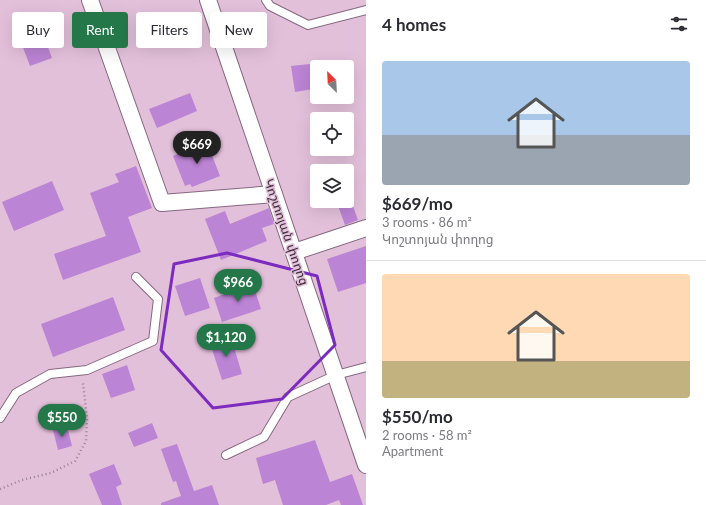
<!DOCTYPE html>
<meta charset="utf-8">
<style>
body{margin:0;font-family:Lato,"Noto Sans Armenian",sans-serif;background:#f7f7f7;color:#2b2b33;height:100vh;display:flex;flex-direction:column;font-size:15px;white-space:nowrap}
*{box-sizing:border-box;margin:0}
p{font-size:13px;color:#7c7c81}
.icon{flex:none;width:22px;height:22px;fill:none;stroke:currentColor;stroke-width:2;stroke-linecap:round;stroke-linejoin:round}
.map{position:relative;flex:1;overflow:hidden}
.details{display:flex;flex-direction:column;background:#fff;width:340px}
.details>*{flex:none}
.hud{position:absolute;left:12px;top:12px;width:294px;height:36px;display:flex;gap:8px}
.needle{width:26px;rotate:336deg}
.tools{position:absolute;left:310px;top:60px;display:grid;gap:8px}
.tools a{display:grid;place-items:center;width:44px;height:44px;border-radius:4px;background:#fff;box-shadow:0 4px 16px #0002;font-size:20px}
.price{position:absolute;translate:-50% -34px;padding:0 9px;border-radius:14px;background:#247749;color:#fff;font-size:13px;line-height:26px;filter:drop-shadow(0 1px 2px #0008)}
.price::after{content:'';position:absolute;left:50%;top:24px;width:12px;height:9px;margin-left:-6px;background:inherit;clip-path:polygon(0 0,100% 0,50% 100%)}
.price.selected{background:#222;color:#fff}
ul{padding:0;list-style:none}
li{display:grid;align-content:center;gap:8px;height:212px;padding:0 16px}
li+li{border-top:1px solid #e1e1e2}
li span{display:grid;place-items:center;height:124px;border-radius:4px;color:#555}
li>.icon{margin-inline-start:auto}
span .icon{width:72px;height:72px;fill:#fffc;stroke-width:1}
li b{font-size:17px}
h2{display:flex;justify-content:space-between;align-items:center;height:48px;padding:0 16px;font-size:17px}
.tag{padding:0 14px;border-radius:4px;background:#fff;box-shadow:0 4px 16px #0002;font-size:14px;line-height:36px}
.tag.selected{background:#247749;color:#fff}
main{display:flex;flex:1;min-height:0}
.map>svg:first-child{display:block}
.building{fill:#bb84d4}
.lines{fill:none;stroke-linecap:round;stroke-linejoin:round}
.lane-casing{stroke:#86677f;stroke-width:10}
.street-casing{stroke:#86677f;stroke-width:18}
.path{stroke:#9b8194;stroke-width:2.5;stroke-dasharray:1 3;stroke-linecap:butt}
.lane{stroke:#fff;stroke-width:8}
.street{stroke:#fff;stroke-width:16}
.marked{fill:none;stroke:#7b2cbf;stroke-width:3;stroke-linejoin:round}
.labels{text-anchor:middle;stroke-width:3;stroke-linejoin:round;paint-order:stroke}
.street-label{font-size:13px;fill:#3c2e38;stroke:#e3c0da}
</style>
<main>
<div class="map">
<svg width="366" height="505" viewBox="0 0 366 505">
<rect width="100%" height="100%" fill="#e3c0da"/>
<g class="building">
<polygon points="38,21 52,58 30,66 16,29"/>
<polygon points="310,64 313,89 295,92 291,66"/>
<polygon points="190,93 197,111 157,128 149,109"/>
<polygon points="207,142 220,176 192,187 190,184 185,186 173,156"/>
<polygon points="136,166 152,208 128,217 141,252 63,280 54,254 106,236 90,193 119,182 115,174"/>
<polygon points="52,181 64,210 14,231 2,202"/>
<polygon points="350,198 358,220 345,225 337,203 347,201 347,200"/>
<polygon points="269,208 274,224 262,228 267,241 221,260 205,219 225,211 230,224"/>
<polygon points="366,246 366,283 338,292 327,259"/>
<polygon points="200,278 210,308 185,316 175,286"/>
<polygon points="253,284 261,309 222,322 214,298"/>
<polygon points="113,297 125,330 53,357 41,324"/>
<polygon points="231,337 242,374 222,380 210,343"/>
<polygon points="127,365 135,390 111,398 102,374"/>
<polygon points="152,423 158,438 134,447 128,433"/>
<polygon points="67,426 72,446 58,450 53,430"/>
<polygon points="315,440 330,482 352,474 363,505 341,505 339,500 326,505 283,505 275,480 263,484 256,458"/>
<polygon points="177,444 194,491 212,485 219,505 161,505 161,503 181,496 176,481 173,482 161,449"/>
<polygon points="114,464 122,484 116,487 122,505 102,505 89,474"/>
</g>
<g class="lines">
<defs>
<g id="lane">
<polyline points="266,0 270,6 308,25 366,10"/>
<polyline points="0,418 16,393 50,374 87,370 153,341 158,299 136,277"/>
<polyline points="226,455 264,437 288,397 336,375 366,367"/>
</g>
<g id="street">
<polyline points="90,0 162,203 274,194"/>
<polyline points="208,0 366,465"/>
<polyline points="294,252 366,228"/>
</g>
</defs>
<use href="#lane" class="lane-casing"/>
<use href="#street" class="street-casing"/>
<polyline class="path" points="0,489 22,480 51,473 75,461 86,441 87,419 83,383"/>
<use href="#lane" class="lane"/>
<use href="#street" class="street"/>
</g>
<path class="marked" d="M227,253L317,276L335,345L282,399L213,408L161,350L174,264Z"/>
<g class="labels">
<g class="street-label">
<text transform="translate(287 232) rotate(71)" y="5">Կոշտոյան փողոց</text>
</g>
</g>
</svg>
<div class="tools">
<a><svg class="needle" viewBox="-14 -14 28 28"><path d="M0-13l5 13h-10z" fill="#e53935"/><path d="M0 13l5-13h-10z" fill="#7c7c81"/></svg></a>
<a><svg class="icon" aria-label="locate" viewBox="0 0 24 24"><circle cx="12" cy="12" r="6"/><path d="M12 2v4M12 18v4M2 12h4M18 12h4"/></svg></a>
<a><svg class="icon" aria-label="layers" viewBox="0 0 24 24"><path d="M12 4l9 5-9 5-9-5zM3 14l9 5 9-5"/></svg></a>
</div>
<b class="price selected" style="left:197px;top:165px">$669</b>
<b class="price" style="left:238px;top:303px">$966</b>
<b class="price" style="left:226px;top:358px">$1,120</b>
<b class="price" style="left:62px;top:438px">$550</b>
<div class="hud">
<a class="tag">Buy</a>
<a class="tag selected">Rent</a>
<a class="tag">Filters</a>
<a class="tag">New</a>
</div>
</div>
<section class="details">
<h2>4 homes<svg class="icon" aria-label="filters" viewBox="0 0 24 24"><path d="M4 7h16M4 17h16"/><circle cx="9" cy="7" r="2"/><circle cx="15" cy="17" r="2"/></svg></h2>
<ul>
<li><span style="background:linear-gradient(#a9c7e8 60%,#9aa5b1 0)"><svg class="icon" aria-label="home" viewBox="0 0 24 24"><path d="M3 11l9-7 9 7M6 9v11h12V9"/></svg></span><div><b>$669/mo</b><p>3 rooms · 86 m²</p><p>Կոշտոյան փողոց</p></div></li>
<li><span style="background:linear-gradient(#ffd9b3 70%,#c2b280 0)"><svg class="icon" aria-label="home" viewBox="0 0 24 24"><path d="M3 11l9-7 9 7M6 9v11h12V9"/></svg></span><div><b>$550/mo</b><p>2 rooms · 58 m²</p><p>Apartment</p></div></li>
</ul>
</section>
</main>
